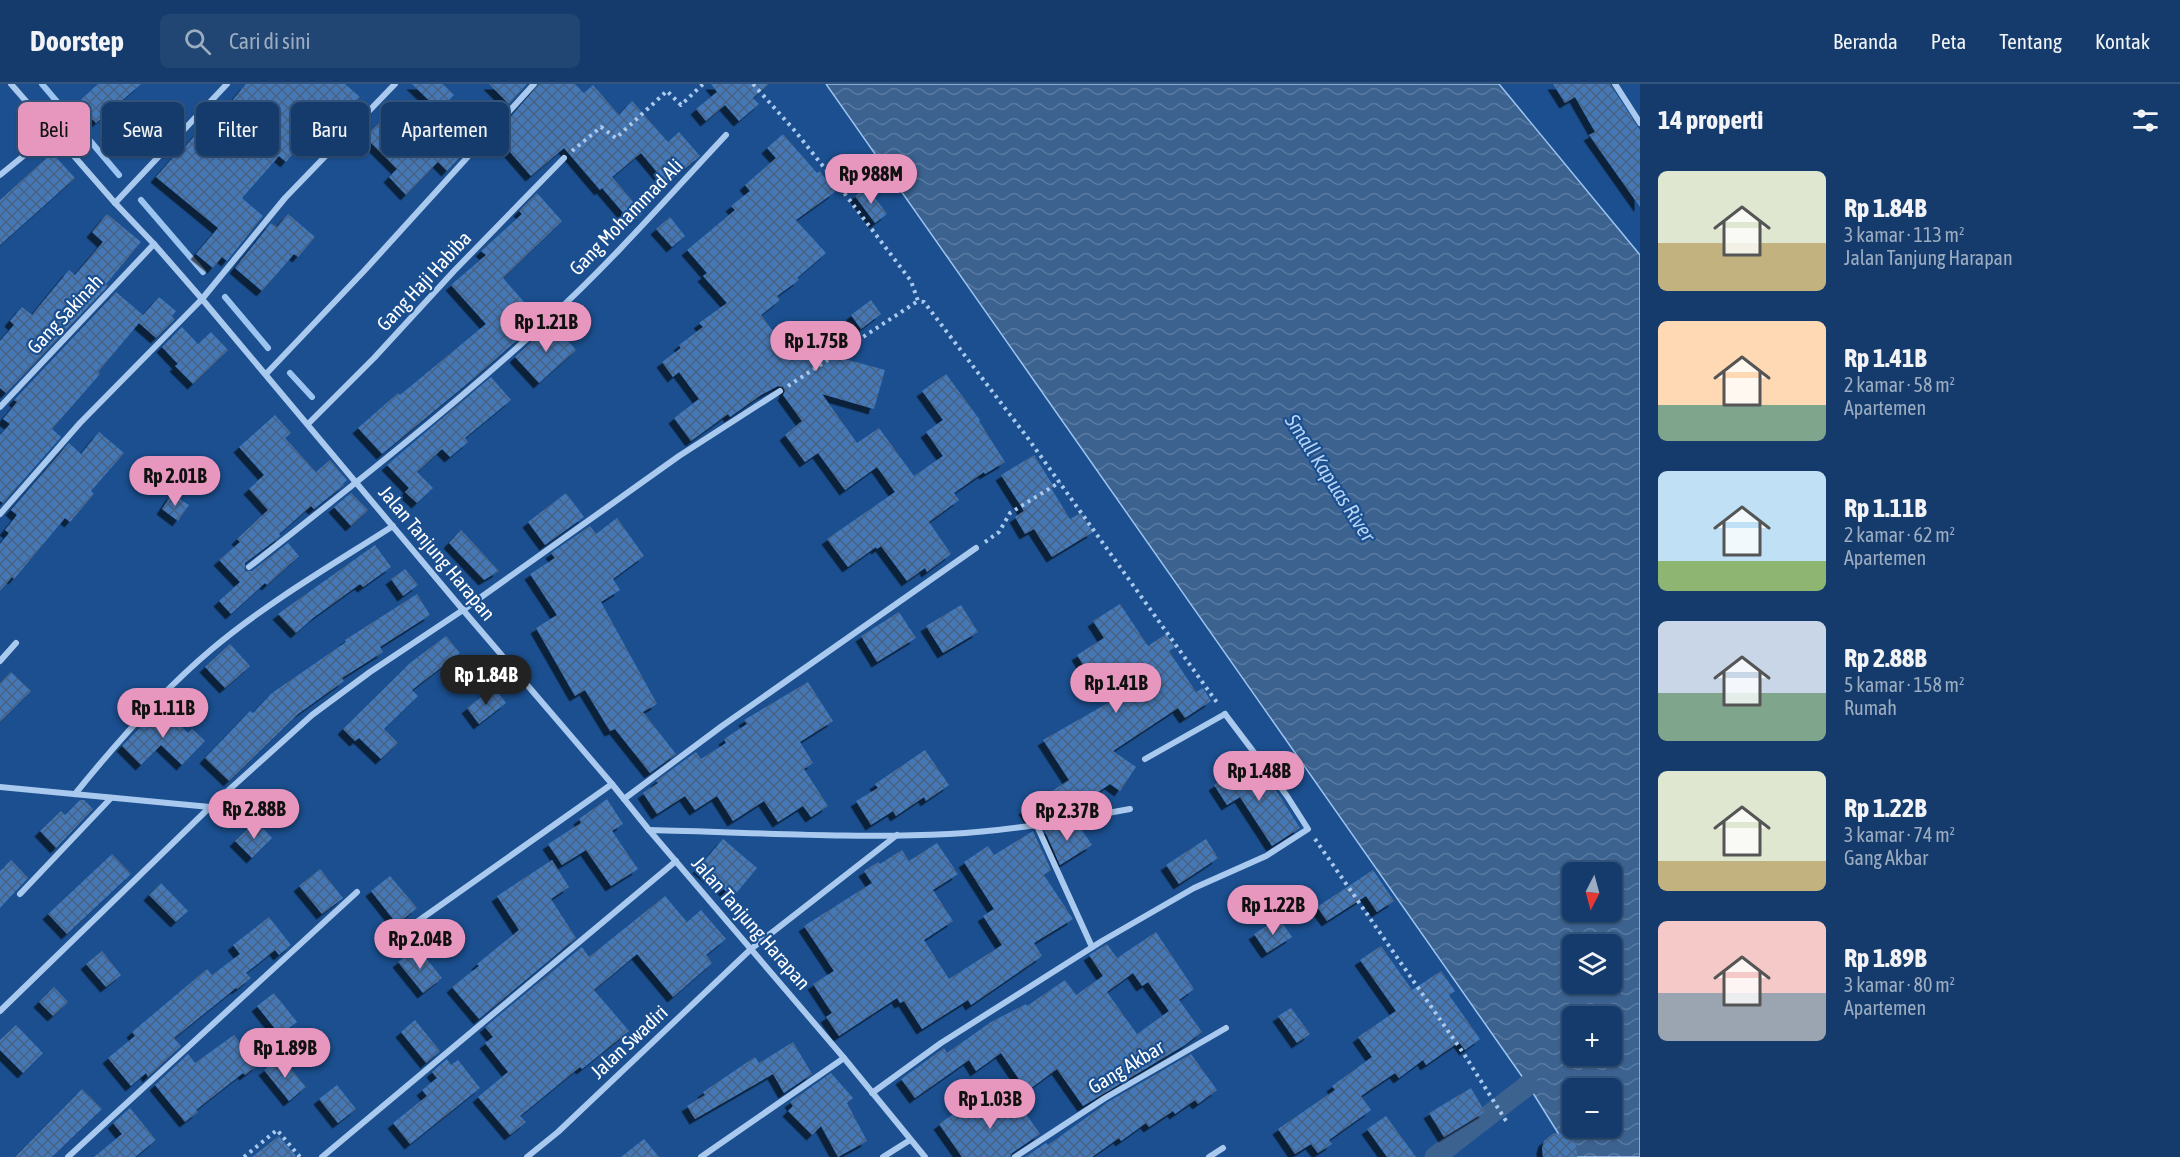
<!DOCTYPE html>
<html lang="id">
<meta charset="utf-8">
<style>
body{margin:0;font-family:"Asap Condensed",sans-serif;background:#214673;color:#f1f3f6;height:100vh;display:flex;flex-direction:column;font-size:22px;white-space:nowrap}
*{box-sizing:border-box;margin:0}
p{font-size:20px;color:#9dadc1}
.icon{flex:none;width:33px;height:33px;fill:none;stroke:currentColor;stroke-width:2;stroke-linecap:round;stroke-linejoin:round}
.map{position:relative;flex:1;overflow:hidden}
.drawer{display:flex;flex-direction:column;background:#143b6b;width:540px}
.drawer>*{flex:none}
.banner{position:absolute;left:18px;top:18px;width:570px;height:54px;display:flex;gap:12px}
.needle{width:39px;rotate:186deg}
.buttons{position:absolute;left:1562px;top:778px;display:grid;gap:12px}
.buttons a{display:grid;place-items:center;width:60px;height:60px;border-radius:9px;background:#143b6b;box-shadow:0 2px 4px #0004,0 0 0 2px #33557e;font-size:30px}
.price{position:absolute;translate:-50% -51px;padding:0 14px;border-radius:21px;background:#e797bd;color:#111;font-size:20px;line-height:39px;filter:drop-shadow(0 2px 3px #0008)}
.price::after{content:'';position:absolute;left:50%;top:36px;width:18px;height:14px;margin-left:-9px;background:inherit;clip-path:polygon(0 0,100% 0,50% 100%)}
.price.selected{background:#222;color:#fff}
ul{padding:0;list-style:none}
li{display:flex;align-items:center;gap:18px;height:150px;padding:0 18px}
li span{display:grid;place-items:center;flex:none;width:168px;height:120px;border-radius:9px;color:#555}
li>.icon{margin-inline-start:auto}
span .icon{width:72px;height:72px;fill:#fffc;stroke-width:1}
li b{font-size:26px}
h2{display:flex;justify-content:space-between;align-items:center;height:72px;padding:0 18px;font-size:26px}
.tag{padding:0 21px;border-radius:9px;background:#143b6b;box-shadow:0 2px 4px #0004,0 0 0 2px #33557e;font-size:21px;line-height:54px}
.tag.selected{background:#e797bd;color:#111}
header{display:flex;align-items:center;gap:36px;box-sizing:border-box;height:84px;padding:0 30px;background:#143b6b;border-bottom:2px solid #33557e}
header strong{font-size:28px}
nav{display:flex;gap:33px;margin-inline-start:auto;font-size:21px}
.search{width:420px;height:54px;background:#214673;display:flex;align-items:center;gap:15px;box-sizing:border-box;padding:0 21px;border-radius:9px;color:#9dadc1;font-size:22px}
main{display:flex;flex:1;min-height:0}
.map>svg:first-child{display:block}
.water{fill:url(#water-waves);stroke:#9cc4f0;stroke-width:1.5;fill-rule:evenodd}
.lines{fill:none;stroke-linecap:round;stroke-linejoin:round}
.stream{stroke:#9cc4f0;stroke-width:6}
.canal{stroke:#3c6290;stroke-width:21}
.building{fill:url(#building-cross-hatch);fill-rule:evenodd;filter:url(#shadow)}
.path{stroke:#a9c9ee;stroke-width:4;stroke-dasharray:3 4.5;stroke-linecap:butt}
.minor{stroke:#a9c9ee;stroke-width:6}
.labels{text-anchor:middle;stroke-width:4.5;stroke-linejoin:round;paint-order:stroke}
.street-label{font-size:20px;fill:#fff;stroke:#1b4f8f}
.water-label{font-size:21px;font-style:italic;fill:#b5d3f5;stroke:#1b4f8f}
</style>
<header>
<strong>Doorstep</strong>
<div class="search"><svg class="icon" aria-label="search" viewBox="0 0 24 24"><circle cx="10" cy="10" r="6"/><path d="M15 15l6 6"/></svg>Cari di sini</div>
<nav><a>Beranda</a><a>Peta</a><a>Tentang</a><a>Kontak</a></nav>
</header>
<main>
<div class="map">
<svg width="1640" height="1073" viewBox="0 0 1640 1073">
<defs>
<pattern id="water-waves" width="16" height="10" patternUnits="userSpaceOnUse" patternTransform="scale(1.5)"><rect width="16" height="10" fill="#3c6290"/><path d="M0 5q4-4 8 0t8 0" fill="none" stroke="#597aa1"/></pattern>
<pattern id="building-cross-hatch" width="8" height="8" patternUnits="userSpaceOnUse" patternTransform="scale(1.5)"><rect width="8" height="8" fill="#4478b7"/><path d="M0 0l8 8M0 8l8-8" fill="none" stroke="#486282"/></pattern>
<filter id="shadow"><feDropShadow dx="-5.5" dy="5.5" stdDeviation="0" flood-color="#0009"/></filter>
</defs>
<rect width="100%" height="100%" fill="#1b4f8f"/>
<path class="water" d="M826,0H1499L1640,171V1073H1573L1528,1001ZM1572,789H1611V828H1572ZM1572,861H1611V900H1572ZM1572,933H1611V972H1572ZM1572,1005H1611V1044H1572Z"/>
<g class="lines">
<g class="stream">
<polyline points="42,0 119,91"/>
<polyline points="141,116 203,188"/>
<polyline points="225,213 268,264"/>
<polyline points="290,289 312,313"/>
</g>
<polyline class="canal" points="1435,1073 1528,1001"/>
</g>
<g class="building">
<polygon points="98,0 141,0 96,39 77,19"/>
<polygon points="246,0 345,0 360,13 346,29 334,19 286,78 279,72 242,114 263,132 227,177 222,173 213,184 196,170 218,144 156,93 183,62 185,63 223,19 227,23"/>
<polygon points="412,0 443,0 454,11 439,26"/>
<polygon points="489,0 527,0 509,20"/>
<polygon points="539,0 575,0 584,9 593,1 619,31 632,17 668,58 679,48 700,72 667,100 641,69 612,93 643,129 632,139 602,104 600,106 564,64 531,92 495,51"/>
<polygon points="711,0 769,0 753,14 759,20 739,37 725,21 706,37 696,25 717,8"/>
<polygon points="1553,0 1610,0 1640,46 1640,123 1589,51 1595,48 1575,13 1565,19"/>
<polygon points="385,33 416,64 446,35 472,60 447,87 438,78 406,111 389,93 397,85 365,53"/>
<polygon points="783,50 817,89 820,87 835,108 796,136 826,169 797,194 799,196 777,212 780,216 761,231 781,258 807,239 828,268 826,270 885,286 874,325 822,310 857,359 879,344 914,392 943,372 926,348 943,336 922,307 946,290 980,336 979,337 1005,378 985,390 984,388 954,409 959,416 929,438 951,470 927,488 925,484 907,497 881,462 877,465 876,463 848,483 827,455 895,408 877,383 845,406 818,369 805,378 785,351 802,337 783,311 785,307 783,303 778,302 761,311 730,333 728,330 691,357 674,334 699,315 679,288 673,293 662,278 681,264 679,261 703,243 699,239 727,219 703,192 707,189 687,166 735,126 731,122 750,107 745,101 776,74 767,64"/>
<polygon points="52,69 75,94 0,161 0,116"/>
<polygon points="867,103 887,130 875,139 855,112"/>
<polygon points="537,109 562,137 503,194 540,236 473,295 382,370 358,344 398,309 400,311 486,240 451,201 486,171 481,167 522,130 519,127"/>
<polygon points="107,130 141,158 106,200 108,202 6,309 0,304 0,257 14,241 10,237 22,223 32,231 69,186 75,191 103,158 92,148"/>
<polygon points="288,130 315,153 298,173 294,170 262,207 235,184 271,139 277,143"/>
<polygon points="670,133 685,152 672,163 656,145"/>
<polygon points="116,208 143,231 159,213 176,227 172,232 175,235 156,254 139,239 98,288 100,290 52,345 61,353 3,419 0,417 0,351 10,340 3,335 17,318 14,316"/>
<polygon points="871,216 881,230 861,245 851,231"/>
<polygon points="555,241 576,266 539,299 515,273 547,244 549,246"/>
<polygon points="182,243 198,260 211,248 228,266 193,300 175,282 178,280 162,263"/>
<polygon points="491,293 511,316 465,354 468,358 450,373 442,365 417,388 433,404 417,419 405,408 409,404 387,381"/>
<polygon points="275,331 291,349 285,354 316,388 330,376 347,396 343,400 344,401 314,425 311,422 279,450 281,452 245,479 245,487 252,487 288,459 299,472 267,501 265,499 231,530 219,517 240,498 219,476 240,458 237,455 268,426 249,405 264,391 239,363"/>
<polygon points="99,348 124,369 91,407 94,410 70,438 65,434 14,495 12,493 0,507 0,460 9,449 5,446 17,431 11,426 69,359 81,370"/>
<polygon points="1034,371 1054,403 1051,404 1070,435 1081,429 1093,448 1052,473 1034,445 1025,450 1015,433 1024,427 1001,391"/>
<polygon points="351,409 368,426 351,442 334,423"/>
<polygon points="566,409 584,433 545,461 528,438"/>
<polygon points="172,410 189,421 178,437 162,425"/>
<polygon points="617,434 644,472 613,495 620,506 601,518 657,620 643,628 676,670 650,689 615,645 610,647 585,606 575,612 536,544 557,531 530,490 555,474 551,469 590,442 596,450"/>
<polygon points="461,446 499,487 484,496 449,459"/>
<polygon points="375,461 391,483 363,503 360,500 313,534 296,549 278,530"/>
<polygon points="405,485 418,501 403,512 391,495"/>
<polygon points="417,510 430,531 380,563 383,568 342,594 344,597 298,630 229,697 205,674 250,627 253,629 272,609 346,558 345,556"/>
<polygon points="1120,520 1148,562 1166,550 1175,563 1169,567 1196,608 1203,604 1211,617 1185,634 1178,624 1113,667 1136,683 1120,707 1110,700 1079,721 1080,723 1072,730 1031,736 1024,725 1069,696 1043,656 1129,607 1110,579 1090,592 1077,571 1104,554 1093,537"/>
<polygon points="961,521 978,548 943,569 926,542"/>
<polygon points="899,528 916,554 877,578 861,552"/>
<polygon points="446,552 460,569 412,606 418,612 384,645 398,659 381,675 359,654 355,657 343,645 410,579"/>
<polygon points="230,560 250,582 225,604 205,583"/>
<polygon points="11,588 31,607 0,638 0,599"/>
<polygon points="808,598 833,637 800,658 813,679 804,685 828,722 811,733 803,722 778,738 764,717 733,737 717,712 695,726 685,712 657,730 643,709 658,699 656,697 696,668 701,675 726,659 724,655 747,640 744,636"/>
<polygon points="494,603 506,619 479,640 467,624"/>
<polygon points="161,622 188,649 192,645 205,657 182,681 161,661 141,681 122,662"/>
<polygon points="925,666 949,701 926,717 924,713 896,732 893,727 871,741 856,717 878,704 875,700"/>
<polygon points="1251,677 1269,706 1274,703 1300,744 1272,762 1240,713 1227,721 1214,701"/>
<polygon points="607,715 623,740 612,747 638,785 611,802 586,766 562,781 548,760 581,739 579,735"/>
<polygon points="80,716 84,716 93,725 56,764 40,747 61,727 65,731"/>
<polygon points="256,737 272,754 252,774 235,757"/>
<polygon points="1078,740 1092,761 1060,781 1044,745"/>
<polygon points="1033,747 1051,786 1044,791 1073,835 1034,859 1042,872 971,921 968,916 922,945 904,917 900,919 897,914 839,952 826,933 832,929 813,900 834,887 804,842 872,799 864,787 878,778 880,780 902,766 909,777 937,759 958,790 933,806 953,837 924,856 949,895 1002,861 983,832 994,825 964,778 988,762 994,771"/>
<polygon points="723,755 757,784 733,813 698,784"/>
<polygon points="1206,755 1218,774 1179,800 1166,781"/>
<polygon points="112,770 131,790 67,850 48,830"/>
<polygon points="11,776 28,794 0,824 0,787"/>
<polygon points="552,776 569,803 551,815 576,854 479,935 452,903 479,882 477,880 519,846 497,812"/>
<polygon points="320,785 343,814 322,830 299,802"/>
<polygon points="1373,786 1394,817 1377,828 1366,812 1327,837 1317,823"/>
<polygon points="390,792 417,824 397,840 371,807"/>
<polygon points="161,799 188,827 176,838 149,811"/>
<polygon points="665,812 687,838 701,826 726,855 706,871 712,879 673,913 637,870 594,906 629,947 582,985 580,983 520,1032 526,1038 510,1051 478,1013 508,988 485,959 493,953 485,943 582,863 589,873"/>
<polygon points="269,833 291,861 279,871 275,866 246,889 251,894 237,905 236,904 174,954 181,962 148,993 146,989 131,1002 108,974 135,952 132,948 207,885 212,891 240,870 233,861"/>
<polygon points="1279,834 1292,853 1267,869 1254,850"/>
<path d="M1156,848L1194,905L1179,916L1202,948L1185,961L1083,1022L1057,985L1027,1007L1001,969L976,987L969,976L915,1014L901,995L944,964L947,969L991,938L1026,920L1027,922L1065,896L1076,911L1103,892L1089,871L1107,860L1117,874ZM1133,889L1142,902L1148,898L1169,927L1137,950L1107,908Z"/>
<polygon points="1381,862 1412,906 1441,887 1455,907 1449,911 1480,955 1465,966 1459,958 1426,981 1423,976 1399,994 1395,989 1361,1012 1371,1026 1329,1056 1332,1060 1318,1069 1311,1060 1295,1070 1278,1045 1335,1006 1332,1002 1372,973 1358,953 1396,927 1360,876"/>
<polygon points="417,863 442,894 423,909 398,878"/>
<polygon points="102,867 121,891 106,903 86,880"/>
<polygon points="54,903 68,918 53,932 39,918"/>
<polygon points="274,909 297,938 280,951 257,922"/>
<polygon points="1291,924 1310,950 1297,959 1278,932"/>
<polygon points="415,936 440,967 426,979 401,948"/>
<polygon points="16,941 43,969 23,989 0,966 0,956"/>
<polygon points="234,951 258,981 245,991 243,989 196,1026 198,1028 185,1038 155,1001 188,970 195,979"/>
<polygon points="793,958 812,990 784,1009 773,990 695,1035 687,1022 705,1011 703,1008 755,973 759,979"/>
<polygon points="1191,970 1217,1006 1198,1020 1195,1016 1175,1030 1173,1027 1149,1043 1146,1039 1121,1057 1119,1054 1092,1073 1025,1073 1046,1059 1048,1061 1108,1018"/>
<polygon points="281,973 306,1003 289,1017 264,986"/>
<polygon points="447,975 451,981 458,976 480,1004 410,1060 393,1039 427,1012 422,1006 437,994 432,988"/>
<polygon points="831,989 853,1014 847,1019 867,1057 838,1073 821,1042 812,1051 788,1027 793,1022 790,1018"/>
<polygon points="337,1001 356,1025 338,1039 319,1015"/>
<polygon points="1471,1004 1485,1028 1444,1053 1429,1029"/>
<polygon points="82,1005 102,1025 52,1073 15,1073"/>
<polygon points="1012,1010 1040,1050 1012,1069 1010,1073 962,1073 939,1040 972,1017 982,1031"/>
<polygon points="130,1024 156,1056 135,1073 94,1073 122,1050 113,1039"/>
<polygon points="1386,1032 1416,1073 1387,1073 1367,1045"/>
<polygon points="1554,1049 1568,1051 1573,1055 1576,1061 1577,1073 1543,1073 1542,1064 1544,1057"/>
<polygon points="279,1052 297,1073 252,1073"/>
<polygon points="644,1055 659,1073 621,1073"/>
</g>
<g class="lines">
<g class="path">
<polyline points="753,0 795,47 842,106 911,197 918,217 924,218 1027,353 1218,620"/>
<polyline points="572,67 601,43 616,54 667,7 681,21 703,0"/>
<polyline points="788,302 918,217"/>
<polyline points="985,458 999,448 1010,429 1060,398"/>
<polyline points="1315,755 1464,970 1508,1040"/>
<polyline points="244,1073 277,1046 300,1073"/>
</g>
<g class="minor">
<polyline points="11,0 115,119 154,160 202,215 463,526 612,700 649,746 844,974 925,1073"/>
<polyline points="1615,0 1640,39"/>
<polyline points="0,91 53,48"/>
<polyline points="115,119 227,0"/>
<polyline points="266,290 364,187 534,0"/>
<polyline points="0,323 154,160"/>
<polyline points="308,340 374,274 454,187 564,74"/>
<polyline points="0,430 80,339 202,215 285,114 395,0"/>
<path d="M249,483C351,403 454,322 550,234C612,177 668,113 726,51"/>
<polyline points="0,577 16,559"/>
<polyline points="1145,675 1225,630"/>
<polyline points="0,703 210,723"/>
<path d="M75,710C117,658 161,608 212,565C268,518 332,481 393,442"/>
<polyline points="624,715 722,642 976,464"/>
<polyline points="1037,742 1092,863"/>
<path d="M649,746C749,748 849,755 949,750C1010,747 1070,736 1130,725"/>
<polyline points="20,810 111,714"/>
<polyline points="404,847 612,700"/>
<polyline points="0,927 210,723 312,631 370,588 463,526 679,372 780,307"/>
<polyline points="872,1009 941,959 1102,857 1194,804 1266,772 1308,745 1287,712 1225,630"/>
<polyline points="68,1073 357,808"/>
<polyline points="322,1073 676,777"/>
<polyline points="527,1073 558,1048 751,865 897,751"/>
<polyline points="701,1073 844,974"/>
<polyline points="883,1073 910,1056"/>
<polyline points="1015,1073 1105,1014 1226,944"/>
<polyline points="1209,1073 1223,1064"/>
</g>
</g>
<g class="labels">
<g class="street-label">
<text transform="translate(626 133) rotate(-46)" y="7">Gang Mohammad Ali</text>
<text transform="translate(424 197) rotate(-47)" y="7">Gang Haji Habiba</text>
<text transform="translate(65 230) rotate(-47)" y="7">Gang Sakinah</text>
<text transform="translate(437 469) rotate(50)" y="7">Jalan Tanjung Harapan</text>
<text transform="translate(751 839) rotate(49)" y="7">Jalan Tanjung Harapan</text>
<text transform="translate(629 958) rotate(-43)" y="7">Jalan Swadiri</text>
<text transform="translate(1126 983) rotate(-31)" y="7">Gang Akbar</text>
</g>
<g class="water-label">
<text transform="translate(1330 394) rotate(57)" y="7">Small Kapuas River</text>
</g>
</g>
</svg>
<div class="buttons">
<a><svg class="needle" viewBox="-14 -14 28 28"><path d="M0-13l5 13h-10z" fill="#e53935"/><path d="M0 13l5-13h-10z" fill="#9dadc1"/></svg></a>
<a><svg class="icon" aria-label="layers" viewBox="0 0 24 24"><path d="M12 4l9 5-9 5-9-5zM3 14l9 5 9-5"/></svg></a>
<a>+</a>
<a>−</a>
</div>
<b class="price" style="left:871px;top:121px">Rp 988M</b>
<b class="price" style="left:546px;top:269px">Rp 1.21B</b>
<b class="price" style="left:816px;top:288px">Rp 1.75B</b>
<b class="price" style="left:175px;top:423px">Rp 2.01B</b>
<b class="price selected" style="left:486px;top:622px">Rp 1.84B</b>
<b class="price" style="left:1116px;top:630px">Rp 1.41B</b>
<b class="price" style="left:163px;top:655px">Rp 1.11B</b>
<b class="price" style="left:1259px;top:718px">Rp 1.48B</b>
<b class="price" style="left:254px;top:756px">Rp 2.88B</b>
<b class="price" style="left:1067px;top:758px">Rp 2.37B</b>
<b class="price" style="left:1273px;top:852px">Rp 1.22B</b>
<b class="price" style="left:420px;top:886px">Rp 2.04B</b>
<b class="price" style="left:285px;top:995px">Rp 1.89B</b>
<b class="price" style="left:990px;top:1046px">Rp 1.03B</b>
<div class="banner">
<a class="tag selected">Beli</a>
<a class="tag">Sewa</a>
<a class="tag">Filter</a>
<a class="tag">Baru</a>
<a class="tag">Apartemen</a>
</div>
</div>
<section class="drawer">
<h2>14 properti<svg class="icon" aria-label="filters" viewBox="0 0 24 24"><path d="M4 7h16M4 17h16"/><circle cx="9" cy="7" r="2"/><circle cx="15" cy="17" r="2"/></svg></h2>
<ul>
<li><span style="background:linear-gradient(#dfe7d0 60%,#c2b280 0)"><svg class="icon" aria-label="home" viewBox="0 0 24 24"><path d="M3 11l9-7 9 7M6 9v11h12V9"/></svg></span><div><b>Rp 1.84B</b><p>3 kamar · 113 m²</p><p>Jalan Tanjung Harapan</p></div></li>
<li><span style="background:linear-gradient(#ffd9b3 70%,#7fa58c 0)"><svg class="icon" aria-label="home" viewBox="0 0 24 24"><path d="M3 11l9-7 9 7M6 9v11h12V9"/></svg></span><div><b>Rp 1.41B</b><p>2 kamar · 58 m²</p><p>Apartemen</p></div></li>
<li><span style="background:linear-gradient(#bfe0f5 75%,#8fb573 0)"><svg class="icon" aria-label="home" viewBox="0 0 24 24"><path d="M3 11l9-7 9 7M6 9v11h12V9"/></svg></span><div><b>Rp 1.11B</b><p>2 kamar · 62 m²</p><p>Apartemen</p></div></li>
<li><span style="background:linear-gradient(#c9d6e8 60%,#7fa58c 0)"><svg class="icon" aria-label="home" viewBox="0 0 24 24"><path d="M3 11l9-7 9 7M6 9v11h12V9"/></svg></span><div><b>Rp 2.88B</b><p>5 kamar · 158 m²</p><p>Rumah</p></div></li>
<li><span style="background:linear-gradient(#dfe7d0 75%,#c2b280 0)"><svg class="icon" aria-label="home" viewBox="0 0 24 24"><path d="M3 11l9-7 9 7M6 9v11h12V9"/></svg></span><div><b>Rp 1.22B</b><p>3 kamar · 74 m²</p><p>Gang Akbar</p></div></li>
<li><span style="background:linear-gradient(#f6c9c9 60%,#9aa5b1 0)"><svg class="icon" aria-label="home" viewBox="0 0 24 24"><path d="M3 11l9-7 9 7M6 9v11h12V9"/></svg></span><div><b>Rp 1.89B</b><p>3 kamar · 80 m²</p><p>Apartemen</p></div></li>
</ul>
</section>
</main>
